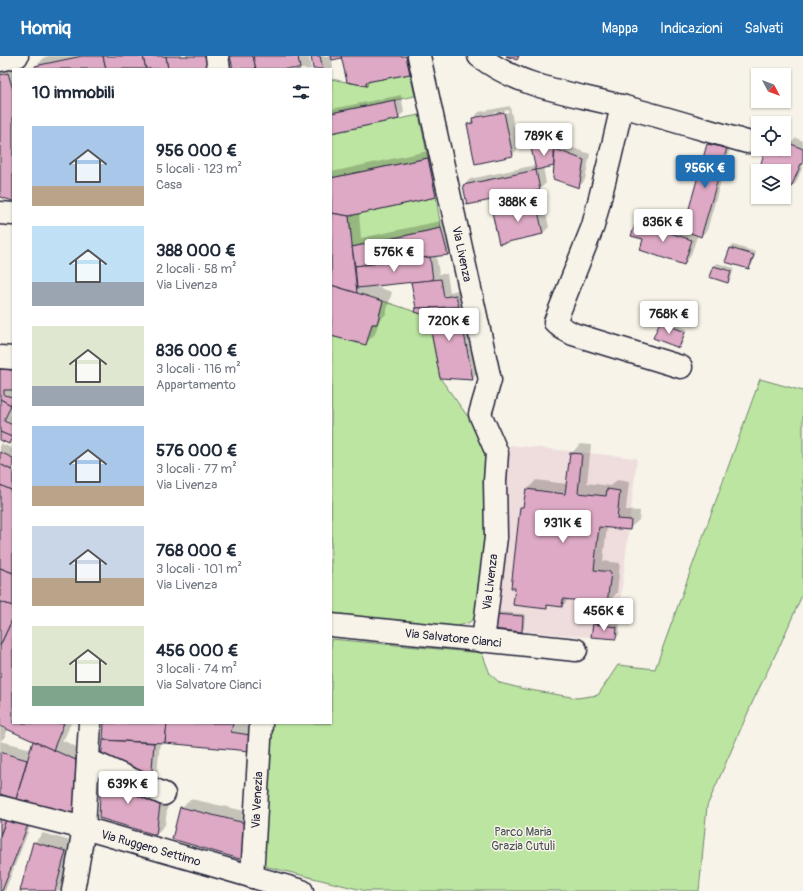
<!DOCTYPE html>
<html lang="it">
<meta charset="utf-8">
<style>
body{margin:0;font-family:Pangolin,sans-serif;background:#f6f6f7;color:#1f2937;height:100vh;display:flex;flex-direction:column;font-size:15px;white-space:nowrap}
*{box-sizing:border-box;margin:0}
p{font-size:13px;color:#747a83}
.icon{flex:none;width:22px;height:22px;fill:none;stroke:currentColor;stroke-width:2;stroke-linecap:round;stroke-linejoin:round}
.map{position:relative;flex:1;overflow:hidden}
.drawer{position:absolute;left:12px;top:12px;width:320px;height:656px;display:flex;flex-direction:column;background:#fff;border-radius:0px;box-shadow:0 1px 3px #0004}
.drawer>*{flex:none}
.needle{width:26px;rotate:131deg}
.controls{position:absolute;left:751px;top:12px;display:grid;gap:8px}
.controls a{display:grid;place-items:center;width:40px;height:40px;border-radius:0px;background:#fff;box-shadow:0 1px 3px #0004;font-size:20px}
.price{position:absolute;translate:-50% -34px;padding:0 9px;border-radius:4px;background:#fff;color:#222;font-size:13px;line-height:26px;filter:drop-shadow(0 1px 2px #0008)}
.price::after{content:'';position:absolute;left:50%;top:24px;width:12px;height:9px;margin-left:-6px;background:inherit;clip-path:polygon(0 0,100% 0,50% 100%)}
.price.on{background:#1f6fb2;color:#fff}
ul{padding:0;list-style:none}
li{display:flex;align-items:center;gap:12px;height:100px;padding:0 20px}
li span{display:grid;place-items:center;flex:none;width:112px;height:80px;border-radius:0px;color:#555}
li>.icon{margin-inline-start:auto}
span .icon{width:48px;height:48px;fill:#fffc;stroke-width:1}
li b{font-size:17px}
h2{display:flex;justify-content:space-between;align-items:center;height:48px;padding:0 20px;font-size:17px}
header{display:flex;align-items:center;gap:24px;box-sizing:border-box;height:56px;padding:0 20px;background:#1f6fb2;color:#fff}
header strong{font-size:19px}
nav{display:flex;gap:22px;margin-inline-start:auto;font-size:14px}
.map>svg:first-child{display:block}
.built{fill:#efdddd}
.green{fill:#bce5a1;stroke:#6f846e}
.shadow{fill:#0003;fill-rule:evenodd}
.building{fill:#dda9c4;stroke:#22223b}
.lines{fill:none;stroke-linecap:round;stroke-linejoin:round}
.street-casing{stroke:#22223b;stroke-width:25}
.street{stroke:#f7f3e8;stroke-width:22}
.labels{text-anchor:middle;stroke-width:3;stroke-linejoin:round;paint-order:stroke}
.street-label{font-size:12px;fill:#22223b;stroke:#f7f3e8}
.park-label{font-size:12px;fill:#485354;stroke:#f7f3e8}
</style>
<header>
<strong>Homiq</strong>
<nav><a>Mappa</a><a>Indicazioni</a><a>Salvati</a></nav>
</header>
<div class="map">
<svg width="803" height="835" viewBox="0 0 803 835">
<rect width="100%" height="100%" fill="#f7f3e8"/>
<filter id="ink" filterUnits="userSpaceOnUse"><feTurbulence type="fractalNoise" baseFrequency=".025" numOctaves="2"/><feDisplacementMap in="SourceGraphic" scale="8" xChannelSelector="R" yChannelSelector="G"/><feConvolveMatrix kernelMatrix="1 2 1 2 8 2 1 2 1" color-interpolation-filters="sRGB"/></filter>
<g filter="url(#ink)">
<polygon class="built" points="510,389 637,402 616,583 491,573"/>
<g class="green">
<polygon points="410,18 415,40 331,57 331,23 367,30 366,26"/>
<polygon points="419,59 428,102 331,122 331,77"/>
<polygon points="436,141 441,172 352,191 349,160"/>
<polygon points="383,245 428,260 440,322 479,376 485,392 490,472 475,562 468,567 452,572 331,557 331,280 366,288 372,268 377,268"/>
<polygon points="760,323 803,335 803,537 781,587 753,645 707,750 699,835 366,835 264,810 270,667 331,667 331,583 482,597 490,618 500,627 524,633 577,642 598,639 618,609 655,613"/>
</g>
<g class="shadow">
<polygon points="49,0 217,0 219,13 37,13 36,10 45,1"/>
<polygon points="231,0 309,0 311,13 234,13"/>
<polygon points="312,0 417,0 419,8 409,17 372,24 367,29 348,25 343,1 332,3 333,11 331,14 314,13"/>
<polygon points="20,5 23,13 13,13 13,143 0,139 0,9"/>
<polygon points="401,39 404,56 398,62 331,76 331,53"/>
<path d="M510,50L518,93L512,99L468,69L479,56ZM508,54L509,56L478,62V60Z"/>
<polygon points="714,82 732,86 707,174 701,180 698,178 690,201 684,208 645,183 637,167 643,160 684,174 708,88"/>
<polygon points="796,82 803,85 803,110 796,127 789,133 784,131 784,115 760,115 767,93 784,93 784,92 787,93 790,88"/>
<polygon points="556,86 556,93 562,88 590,98 585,124 579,131 555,109 543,111 546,127 540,133 464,129 470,123 536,109 532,93 535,90"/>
<polygon points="437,93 445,130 436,140 359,157 361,182 450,163 457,188 447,198 436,199 439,218 447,218 450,236 462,233 481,314 472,323 429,260 417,252 412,225 371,229 392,236 386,258 379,265 375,278 366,287 331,279 331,116"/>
<polygon points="542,140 549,171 543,177 493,156 499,150"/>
<polygon points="733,189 756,196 752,209 749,212 730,192"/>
<polygon points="717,207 734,212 731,223 728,226 711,221 714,210"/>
<polygon points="663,264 687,273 682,288 679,291 660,267"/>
<polygon points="0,307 13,308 13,351 10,359 13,360 13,383 9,387 0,383"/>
<path d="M0,387L13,393V667H71L65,681L62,684L85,695L73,757L0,737ZM8,673L34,684L32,693L0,685L5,681Z"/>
<polygon points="580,388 591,389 587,427 611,430 617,424 629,426 626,454 640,455 639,464 629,473 607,471 603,505 620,507 617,537 607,547 569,543 562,550 550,548 546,552 516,531 521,452 525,448 527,434 536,424 567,428 571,398"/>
<polygon points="497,556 525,558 524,572 521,575 493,572"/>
<polygon points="597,566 620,568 619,579 616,582 594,569"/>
<polygon points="105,667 240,667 259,670 258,685 160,686 157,719 152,724 170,733 165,769 156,778 102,704"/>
<polygon points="191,743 254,757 252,793 181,752"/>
<polygon points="0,747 33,763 5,835 0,835"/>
<polygon points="43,777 74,786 61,835 21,835 34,787"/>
</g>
<g class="building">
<polygon points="82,0 103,0 106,13 36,13 35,10"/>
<polygon points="103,0 143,0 146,13 106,13"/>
<polygon points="143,0 166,0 168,13 146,13"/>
<polygon points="166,0 206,0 208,13 168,13"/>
<polygon points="230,0 253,0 256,13 233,13"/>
<polygon points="253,0 298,0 300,13 256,13"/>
<polygon points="311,0 320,0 323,13 313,13"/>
<polygon points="331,0 341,0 342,2 332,4"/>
<polygon points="341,0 406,0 410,18 366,26 367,30 347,26"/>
<polygon points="506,0 519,0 517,4"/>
<polygon points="8,17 13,34 13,145 0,141 0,19"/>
<polygon points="395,44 399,63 331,77 331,57"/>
<polygon points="504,56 513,100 475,108 467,68 473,67 472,62"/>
<polygon points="789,87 803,93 803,108 801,108 790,134 784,132 784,115 759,115 765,93 783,100"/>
<polygon points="554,88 554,110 536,114 531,92"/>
<polygon points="707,88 727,92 701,181 683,174"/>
<polygon points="555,93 584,104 579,132 553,123"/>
<polygon points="428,102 436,141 349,160 331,157 331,122"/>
<polygon points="536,114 540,134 467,149 463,129"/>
<polygon points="536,146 543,178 499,188 492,156"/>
<polygon points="331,157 349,160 357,237 331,229"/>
<polygon points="636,166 692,184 684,209 640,194 643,183 631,180"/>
<polygon points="441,172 448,199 355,210 352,191"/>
<polygon points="730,192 754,199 749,213 725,206"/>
<polygon points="430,201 433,224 357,232 355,210"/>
<polygon points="713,210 731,215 728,227 709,221"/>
<polygon points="441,223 444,241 456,239 459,251 416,252 411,226"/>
<polygon points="331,229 383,245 377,268 372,268 366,289 331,280"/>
<polygon points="459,251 473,324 440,322 428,260 415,256 416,252"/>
<polygon points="660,266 685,276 679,292 653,282"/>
<polygon points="0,313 13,314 13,334 4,334 4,339 13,341 11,349 0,343"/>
<polygon points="0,343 11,349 4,365 13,369 13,382 0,376"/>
<polygon points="0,376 12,381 9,388 0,384"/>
<polygon points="0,396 13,402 13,410 11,414 0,408"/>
<polygon points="570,397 582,398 578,437 606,440 607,433 620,435 617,463 631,464 630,474 599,471 594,514 611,516 607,548 563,543 562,551 547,549 547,553 513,549 515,532 511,532 520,451 523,451 526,433 565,438"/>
<polygon points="0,408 13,415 13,435 0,429"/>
<polygon points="0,429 13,435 13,517 0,512"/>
<polygon points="0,512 13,517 13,550 0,546"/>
<polygon points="0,546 13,550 13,562 0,590"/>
<polygon points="493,558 523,560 522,576 491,573"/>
<polygon points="13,562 13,667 64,667 53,694 0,670 0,590"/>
<polygon points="593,568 617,571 616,583 591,581"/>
<polygon points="104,667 167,667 165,687 103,684"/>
<polygon points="167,667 233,667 231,676 250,679 249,695 165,687"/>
<polygon points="103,684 154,687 151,726 101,704"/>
<polygon points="33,685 76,704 74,759 16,743"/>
<polygon points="0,696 27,704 16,743 0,738"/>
<polygon points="101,715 161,742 156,779 99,762"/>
<polygon points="180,751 245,767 243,804 172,783"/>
<polygon points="0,762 6,764 0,780"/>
<polygon points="6,764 28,769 2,835 0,835 0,780"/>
<polygon points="33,786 66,795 55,835 20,835"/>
</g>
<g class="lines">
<defs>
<g id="street">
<polyline points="217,0 219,13"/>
<polyline points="419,0 490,324 480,358 497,397 495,425 496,481 483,585"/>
<path d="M479,0C520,32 572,37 621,50C663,61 705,74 747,86"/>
<polyline points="0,4 17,0"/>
<polyline points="622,50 610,102 593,170 555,266 562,272 573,278 681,311"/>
<polyline points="0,157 13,158"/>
<polyline points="0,301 13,302"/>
<polyline points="331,569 576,594"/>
<polyline points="88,704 164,738"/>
<polyline points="0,751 84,772 302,835"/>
<polyline points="252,821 261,667"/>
<polyline points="73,835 84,772 90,667"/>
</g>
</defs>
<use href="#street" class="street-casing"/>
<use href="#street" class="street"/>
</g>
</g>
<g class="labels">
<g class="street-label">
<text transform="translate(462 198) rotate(78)" y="4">Via Livenza</text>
<text transform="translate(490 526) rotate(-83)" y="4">Via Livenza</text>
<text transform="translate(453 582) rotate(6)" y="4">Via Salvatore Cianci</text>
<text transform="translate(257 744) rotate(-87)" y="4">Via Venezia</text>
<text transform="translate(151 792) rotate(16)" y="4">Via Ruggero Settimo</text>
</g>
<g class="park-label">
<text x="523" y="780">Parco Maria<tspan x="523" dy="14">Grazia Cutuli</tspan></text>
</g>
</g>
</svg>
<div class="controls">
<a><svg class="needle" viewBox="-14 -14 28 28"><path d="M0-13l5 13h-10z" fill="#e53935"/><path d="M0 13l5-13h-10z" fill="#747a83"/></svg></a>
<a><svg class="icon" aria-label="locate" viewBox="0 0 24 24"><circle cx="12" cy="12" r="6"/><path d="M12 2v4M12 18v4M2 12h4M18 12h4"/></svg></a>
<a><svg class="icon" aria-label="layers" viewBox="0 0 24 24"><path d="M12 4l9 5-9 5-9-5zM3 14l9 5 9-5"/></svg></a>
</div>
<b class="price" style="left:544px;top:101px">789K €</b>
<b class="price on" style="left:705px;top:133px">956K €</b>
<b class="price" style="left:518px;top:167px">388K €</b>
<b class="price" style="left:663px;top:187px">836K €</b>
<b class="price" style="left:394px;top:217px">576K €</b>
<b class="price" style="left:669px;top:279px">768K €</b>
<b class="price" style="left:449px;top:286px">720K €</b>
<b class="price" style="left:563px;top:488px">931K €</b>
<b class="price" style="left:604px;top:576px">456K €</b>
<b class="price" style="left:128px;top:749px">639K €</b>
<section class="drawer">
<h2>10 immobili<svg class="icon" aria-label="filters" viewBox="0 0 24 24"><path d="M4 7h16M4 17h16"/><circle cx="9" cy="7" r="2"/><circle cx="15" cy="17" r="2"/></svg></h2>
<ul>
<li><span style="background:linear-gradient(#a9c7e8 75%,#b9a48a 0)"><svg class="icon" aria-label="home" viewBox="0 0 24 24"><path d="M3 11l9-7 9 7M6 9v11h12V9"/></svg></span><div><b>956 000 €</b><p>5 locali · 123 m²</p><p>Casa</p></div></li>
<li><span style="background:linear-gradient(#bfe0f5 70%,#9aa5b1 0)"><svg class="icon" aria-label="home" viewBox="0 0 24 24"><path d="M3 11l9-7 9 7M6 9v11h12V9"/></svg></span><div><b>388 000 €</b><p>2 locali · 58 m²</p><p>Via Livenza</p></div></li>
<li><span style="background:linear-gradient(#dfe7d0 75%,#9aa5b1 0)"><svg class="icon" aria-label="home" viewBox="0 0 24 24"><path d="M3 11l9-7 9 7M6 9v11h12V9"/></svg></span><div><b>836 000 €</b><p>3 locali · 116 m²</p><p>Appartamento</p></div></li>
<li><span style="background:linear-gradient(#a9c7e8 75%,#b9a48a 0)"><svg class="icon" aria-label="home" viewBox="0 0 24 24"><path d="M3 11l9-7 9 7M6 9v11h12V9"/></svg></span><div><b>576 000 €</b><p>3 locali · 77 m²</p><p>Via Livenza</p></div></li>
<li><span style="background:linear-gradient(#c9d6e8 65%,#b9a48a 0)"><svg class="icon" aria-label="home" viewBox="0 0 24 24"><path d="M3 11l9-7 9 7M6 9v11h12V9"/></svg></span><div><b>768 000 €</b><p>3 locali · 101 m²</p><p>Via Livenza</p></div></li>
<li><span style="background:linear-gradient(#dfe7d0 75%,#7fa58c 0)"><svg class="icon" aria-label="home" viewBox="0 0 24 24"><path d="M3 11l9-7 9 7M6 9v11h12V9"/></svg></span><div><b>456 000 €</b><p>3 locali · 74 m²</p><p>Via Salvatore Cianci</p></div></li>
</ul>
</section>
</div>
